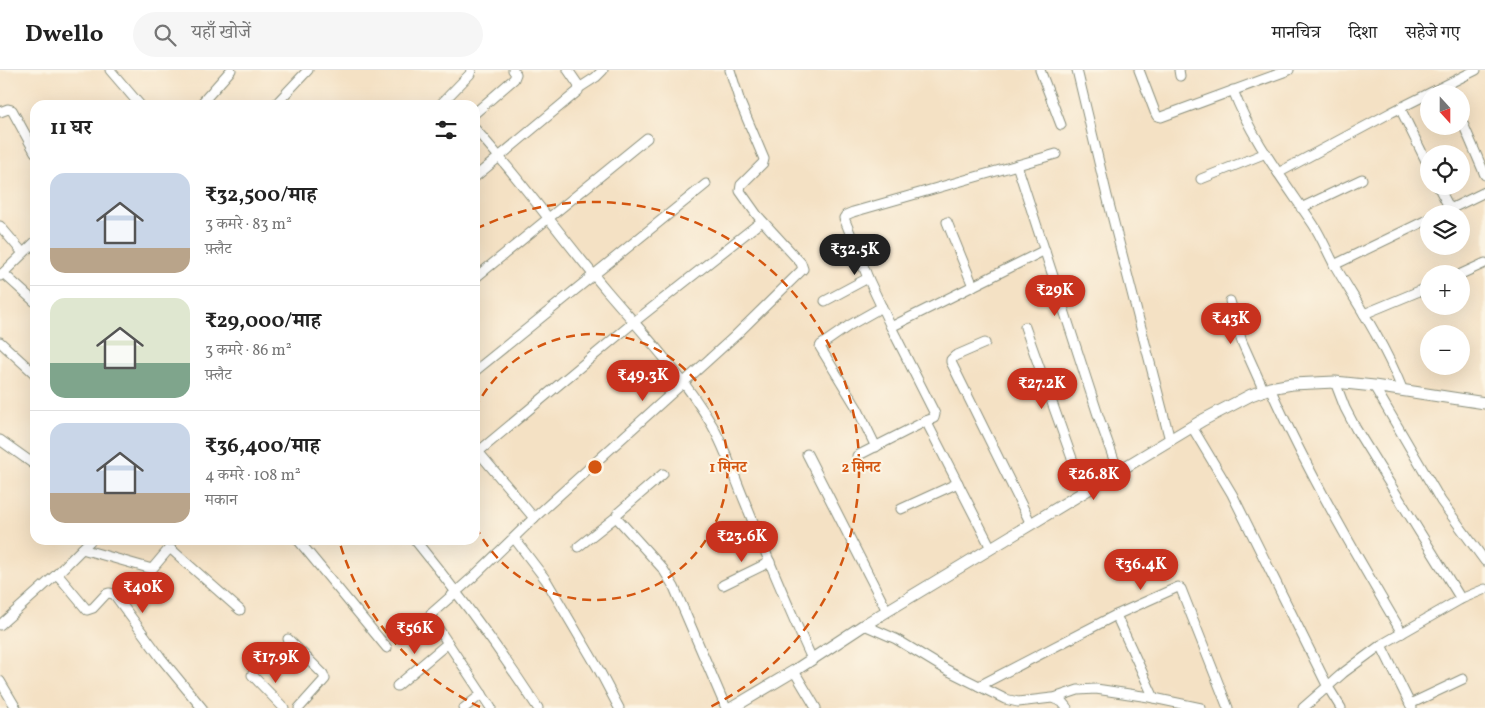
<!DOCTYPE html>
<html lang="hi">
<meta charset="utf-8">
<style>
body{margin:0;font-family:Vollkorn,"Noto Serif Devanagari",serif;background:#f6f6f6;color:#222;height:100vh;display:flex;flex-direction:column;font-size:19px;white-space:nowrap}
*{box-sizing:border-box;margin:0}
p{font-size:16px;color:#767676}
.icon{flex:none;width:28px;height:28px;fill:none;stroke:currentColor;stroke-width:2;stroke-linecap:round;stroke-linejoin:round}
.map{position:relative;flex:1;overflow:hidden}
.sheet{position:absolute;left:30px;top:30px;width:450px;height:445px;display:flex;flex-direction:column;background:#fff;border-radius:15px;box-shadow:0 5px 20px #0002}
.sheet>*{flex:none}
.needle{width:32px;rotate:159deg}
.tools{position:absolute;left:1420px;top:15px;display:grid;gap:10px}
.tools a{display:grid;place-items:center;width:50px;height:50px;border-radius:50%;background:#fff;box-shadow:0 5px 20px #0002;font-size:25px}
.price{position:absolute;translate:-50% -42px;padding:0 11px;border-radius:18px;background:#c8321e;color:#fff;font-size:16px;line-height:32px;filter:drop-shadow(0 1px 2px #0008)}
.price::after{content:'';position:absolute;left:50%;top:30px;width:15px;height:11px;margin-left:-8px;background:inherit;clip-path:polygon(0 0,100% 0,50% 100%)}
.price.on{background:#222;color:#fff}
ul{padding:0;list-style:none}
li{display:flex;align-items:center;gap:15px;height:125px;padding:0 20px}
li+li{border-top:1px solid #e0e0e0}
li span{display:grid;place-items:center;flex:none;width:140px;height:100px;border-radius:15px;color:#555}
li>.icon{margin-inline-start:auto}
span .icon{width:60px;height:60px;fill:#fffc;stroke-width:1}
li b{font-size:21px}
h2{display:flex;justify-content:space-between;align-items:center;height:60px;padding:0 20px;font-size:21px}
header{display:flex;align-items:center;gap:30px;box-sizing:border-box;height:70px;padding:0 25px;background:#fff;border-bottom:1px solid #e0e0e0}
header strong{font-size:24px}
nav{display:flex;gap:28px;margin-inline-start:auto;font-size:18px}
.search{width:350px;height:45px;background:#f6f6f6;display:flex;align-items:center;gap:12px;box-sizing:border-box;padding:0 18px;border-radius:28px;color:#767676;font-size:19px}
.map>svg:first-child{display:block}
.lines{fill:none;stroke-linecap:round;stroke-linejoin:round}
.minor-casing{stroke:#8a8f7c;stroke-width:11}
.tertiary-casing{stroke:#8a8f7c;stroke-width:13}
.minor{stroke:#fff;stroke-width:9}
.tertiary{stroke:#fff;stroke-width:11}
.ring{fill:none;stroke:#d45610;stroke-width:2.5;stroke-dasharray:9 6}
.centre{fill:#d45610;stroke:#fcf5e5;stroke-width:2.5}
.ring-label{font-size:15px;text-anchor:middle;font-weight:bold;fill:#d45610;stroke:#fcf5e5;stroke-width:4;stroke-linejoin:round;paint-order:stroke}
</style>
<header>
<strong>Dwello</strong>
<div class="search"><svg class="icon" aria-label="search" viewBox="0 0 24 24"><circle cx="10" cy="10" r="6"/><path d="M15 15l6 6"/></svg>यहाँ खोजें</div>
<nav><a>मानचित्र</a><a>दिशा</a><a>सहेजे गए</a></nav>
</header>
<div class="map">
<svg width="1485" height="638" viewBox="0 0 1485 638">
<rect width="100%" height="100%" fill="#fcf5e5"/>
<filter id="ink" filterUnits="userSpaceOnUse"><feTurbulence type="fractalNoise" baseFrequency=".02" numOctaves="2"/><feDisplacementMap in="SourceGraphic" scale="10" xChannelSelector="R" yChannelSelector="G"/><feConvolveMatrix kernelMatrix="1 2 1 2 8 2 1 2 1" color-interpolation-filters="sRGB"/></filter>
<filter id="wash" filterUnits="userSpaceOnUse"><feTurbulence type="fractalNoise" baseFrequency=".0096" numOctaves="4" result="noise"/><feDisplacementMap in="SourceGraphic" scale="20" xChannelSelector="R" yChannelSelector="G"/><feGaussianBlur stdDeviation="1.12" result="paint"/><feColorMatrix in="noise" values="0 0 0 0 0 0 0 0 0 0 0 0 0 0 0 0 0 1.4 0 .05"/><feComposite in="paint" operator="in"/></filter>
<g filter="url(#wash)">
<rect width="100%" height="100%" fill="#f4e1c4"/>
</g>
<g filter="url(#ink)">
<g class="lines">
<defs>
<g id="minor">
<polyline points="110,0 140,35"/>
<polyline points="1040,0 1061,55"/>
<polyline points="1077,0 1107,126 1170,370"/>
<polyline points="1139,0 1155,42 1157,46 1161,47 1289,0"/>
<polyline points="1179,0 1180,6"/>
<polyline points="579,18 596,7 603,0"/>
<path d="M1233,20C1250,67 1285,112 1313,154C1321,166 1327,181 1334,194C1347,217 1362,239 1375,263C1386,282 1395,301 1403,321"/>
<polyline points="200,35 231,0"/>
<polyline points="275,35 308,0"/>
<polyline points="440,35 470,4 471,0"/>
<polyline points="1400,38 1429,97"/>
<polyline points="0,42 8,39 12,40 35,82"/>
<polyline points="475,43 514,9 516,4 513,0"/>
<polyline points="1461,49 1485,105"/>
<path d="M475,59C522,111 562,168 607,221C644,264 683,306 712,355C726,380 734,406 745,432C766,484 788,537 812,589"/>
<polyline points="1017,95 1098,345 1118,401"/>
<polyline points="1278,103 1392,42 1476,0"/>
<polyline points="475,107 578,21 579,16 568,0"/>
<polyline points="1201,109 1266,83"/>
<polyline points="1438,116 1450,139"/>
<polyline points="1301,138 1362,109"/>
<polyline points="1440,144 1485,122"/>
<polyline points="947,152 973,216"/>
<polyline points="0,156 23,183"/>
<polyline points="1334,195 1429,149"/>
<polyline points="3,203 35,232"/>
<polyline points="1461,204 1485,193"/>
<polyline points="0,206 35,172"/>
<polyline points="475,208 647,68"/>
<polyline points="825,231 868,208"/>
<polyline points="1230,231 1242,272 1264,321"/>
<polyline points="1364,244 1429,217"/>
<polyline points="891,257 1045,180"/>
<polyline points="1025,257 1084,422"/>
<polyline points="0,272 35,304"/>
<polyline points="985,273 955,286 951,290 951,292 1031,454"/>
<polyline points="475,301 706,114"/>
<polyline points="1335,312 1345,338 1356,359 1461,529"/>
<polyline points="1374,316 1441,431 1485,491"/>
<path d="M1270,318C1308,403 1355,483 1402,563"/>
<polyline points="1192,357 1232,424 1328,617 1341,638"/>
<polyline points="0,370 35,395"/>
<polyline points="876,377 857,338 820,277 821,275 850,255 882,237"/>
<polyline points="475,378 534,448"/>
<polyline points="478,382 634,252 762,151"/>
<polyline points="807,384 887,541"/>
<polyline points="857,386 926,351"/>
<polyline points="663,404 618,443 616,447 663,499 674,517 726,638"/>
<polyline points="901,439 958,413"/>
<polyline points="514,468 546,510 599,600 619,638"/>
<polyline points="298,470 387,578"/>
<path d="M415,470C459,524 500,580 538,638"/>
<polyline points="578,477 616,447"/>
<polyline points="991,478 926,351 934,348 935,344 891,257 868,208 844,148 846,145 853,142 1056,84"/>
<polyline points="82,479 152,499 168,480 172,480 240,540"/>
<polyline points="57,504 87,540 93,538 106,524 109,523 114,524 161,588 202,638"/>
<polyline points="723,515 770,492"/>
<polyline points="1116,545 1154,628"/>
<polyline points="0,555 57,504 91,470"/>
<polyline points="864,555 896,569 947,600 1005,629 1018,632 1052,628 1062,632 1067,638"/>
<polyline points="288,569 323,604 325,609 299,638"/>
<polyline points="1381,575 1412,638"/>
<polyline points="794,601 816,638"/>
<polyline points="252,605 284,638"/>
<polyline points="0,611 16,638"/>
<polyline points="397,616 448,573"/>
<polyline points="979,616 1116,545 1178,517 1181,519 1228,638"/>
<polyline points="1054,628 1078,620 1096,619 1149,627 1201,638"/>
<polyline points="1410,634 1463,609"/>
<polyline points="464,638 482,624"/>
<polyline points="491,638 430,546 431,544 473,507 534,448 736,265 803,199 801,193 757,145 740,121 741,115 763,93 764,89 740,32 730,0"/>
<polyline points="1303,638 1343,603 1381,575 1461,529 1485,519"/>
</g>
<polyline id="tertiary" points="732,638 794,601 864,555 1031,454 1203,350 1251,325 1270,318 1292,314 1335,312 1374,316 1485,333"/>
</defs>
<use href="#minor" class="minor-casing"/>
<use href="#tertiary" class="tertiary-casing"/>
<use href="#minor" class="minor"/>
<use href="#tertiary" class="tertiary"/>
</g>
</g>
<g class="ring">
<path d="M475 339A133 133 0 1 1 475 455"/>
<path d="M480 637A266 266 0 0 1 339 470M476 159A266 266 0 1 1 710 637"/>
</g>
<circle cx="595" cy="397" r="8" class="centre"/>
<g class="ring-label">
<text x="728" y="402">1 मिनट</text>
<text x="861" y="402">2 मिनट</text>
</g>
</svg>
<div class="tools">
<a><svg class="needle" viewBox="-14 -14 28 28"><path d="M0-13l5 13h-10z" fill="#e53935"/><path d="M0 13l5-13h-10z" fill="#767676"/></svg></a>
<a><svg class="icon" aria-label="locate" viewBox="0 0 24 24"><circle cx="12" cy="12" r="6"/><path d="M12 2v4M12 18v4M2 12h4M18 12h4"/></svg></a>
<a><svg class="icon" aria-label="layers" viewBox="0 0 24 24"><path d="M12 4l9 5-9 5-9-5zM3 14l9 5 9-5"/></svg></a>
<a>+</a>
<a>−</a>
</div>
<b class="price on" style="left:855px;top:206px">₹32.5K</b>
<b class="price" style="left:1055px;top:247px">₹29K</b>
<b class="price" style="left:1231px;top:275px">₹43K</b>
<b class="price" style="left:643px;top:332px">₹49.3K</b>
<b class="price" style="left:1042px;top:340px">₹27.2K</b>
<b class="price" style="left:1094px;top:431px">₹26.8K</b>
<b class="price" style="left:742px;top:493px">₹23.6K</b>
<b class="price" style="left:1141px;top:521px">₹36.4K</b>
<b class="price" style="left:143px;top:544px">₹40K</b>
<b class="price" style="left:415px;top:585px">₹56K</b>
<b class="price" style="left:276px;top:614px">₹17.9K</b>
<section class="sheet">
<h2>11 घर<svg class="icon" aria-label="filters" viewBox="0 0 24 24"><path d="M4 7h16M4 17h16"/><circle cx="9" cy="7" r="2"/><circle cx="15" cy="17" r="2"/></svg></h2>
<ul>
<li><span style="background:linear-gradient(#c9d6e8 75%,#b9a48a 0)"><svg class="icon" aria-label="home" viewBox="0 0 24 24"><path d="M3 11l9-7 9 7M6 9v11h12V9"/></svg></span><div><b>₹32,500/माह</b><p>3 कमरे · 83 m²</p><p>फ़्लैट</p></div></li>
<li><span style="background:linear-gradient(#dfe7d0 65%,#7fa58c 0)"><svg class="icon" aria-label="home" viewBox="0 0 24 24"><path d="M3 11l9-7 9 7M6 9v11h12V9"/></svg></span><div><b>₹29,000/माह</b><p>3 कमरे · 86 m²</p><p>फ़्लैट</p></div></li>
<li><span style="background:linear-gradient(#c9d6e8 70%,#b9a48a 0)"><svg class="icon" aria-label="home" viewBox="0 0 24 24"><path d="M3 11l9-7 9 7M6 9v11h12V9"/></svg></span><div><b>₹36,400/माह</b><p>4 कमरे · 108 m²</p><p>मकान</p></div></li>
</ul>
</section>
</div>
